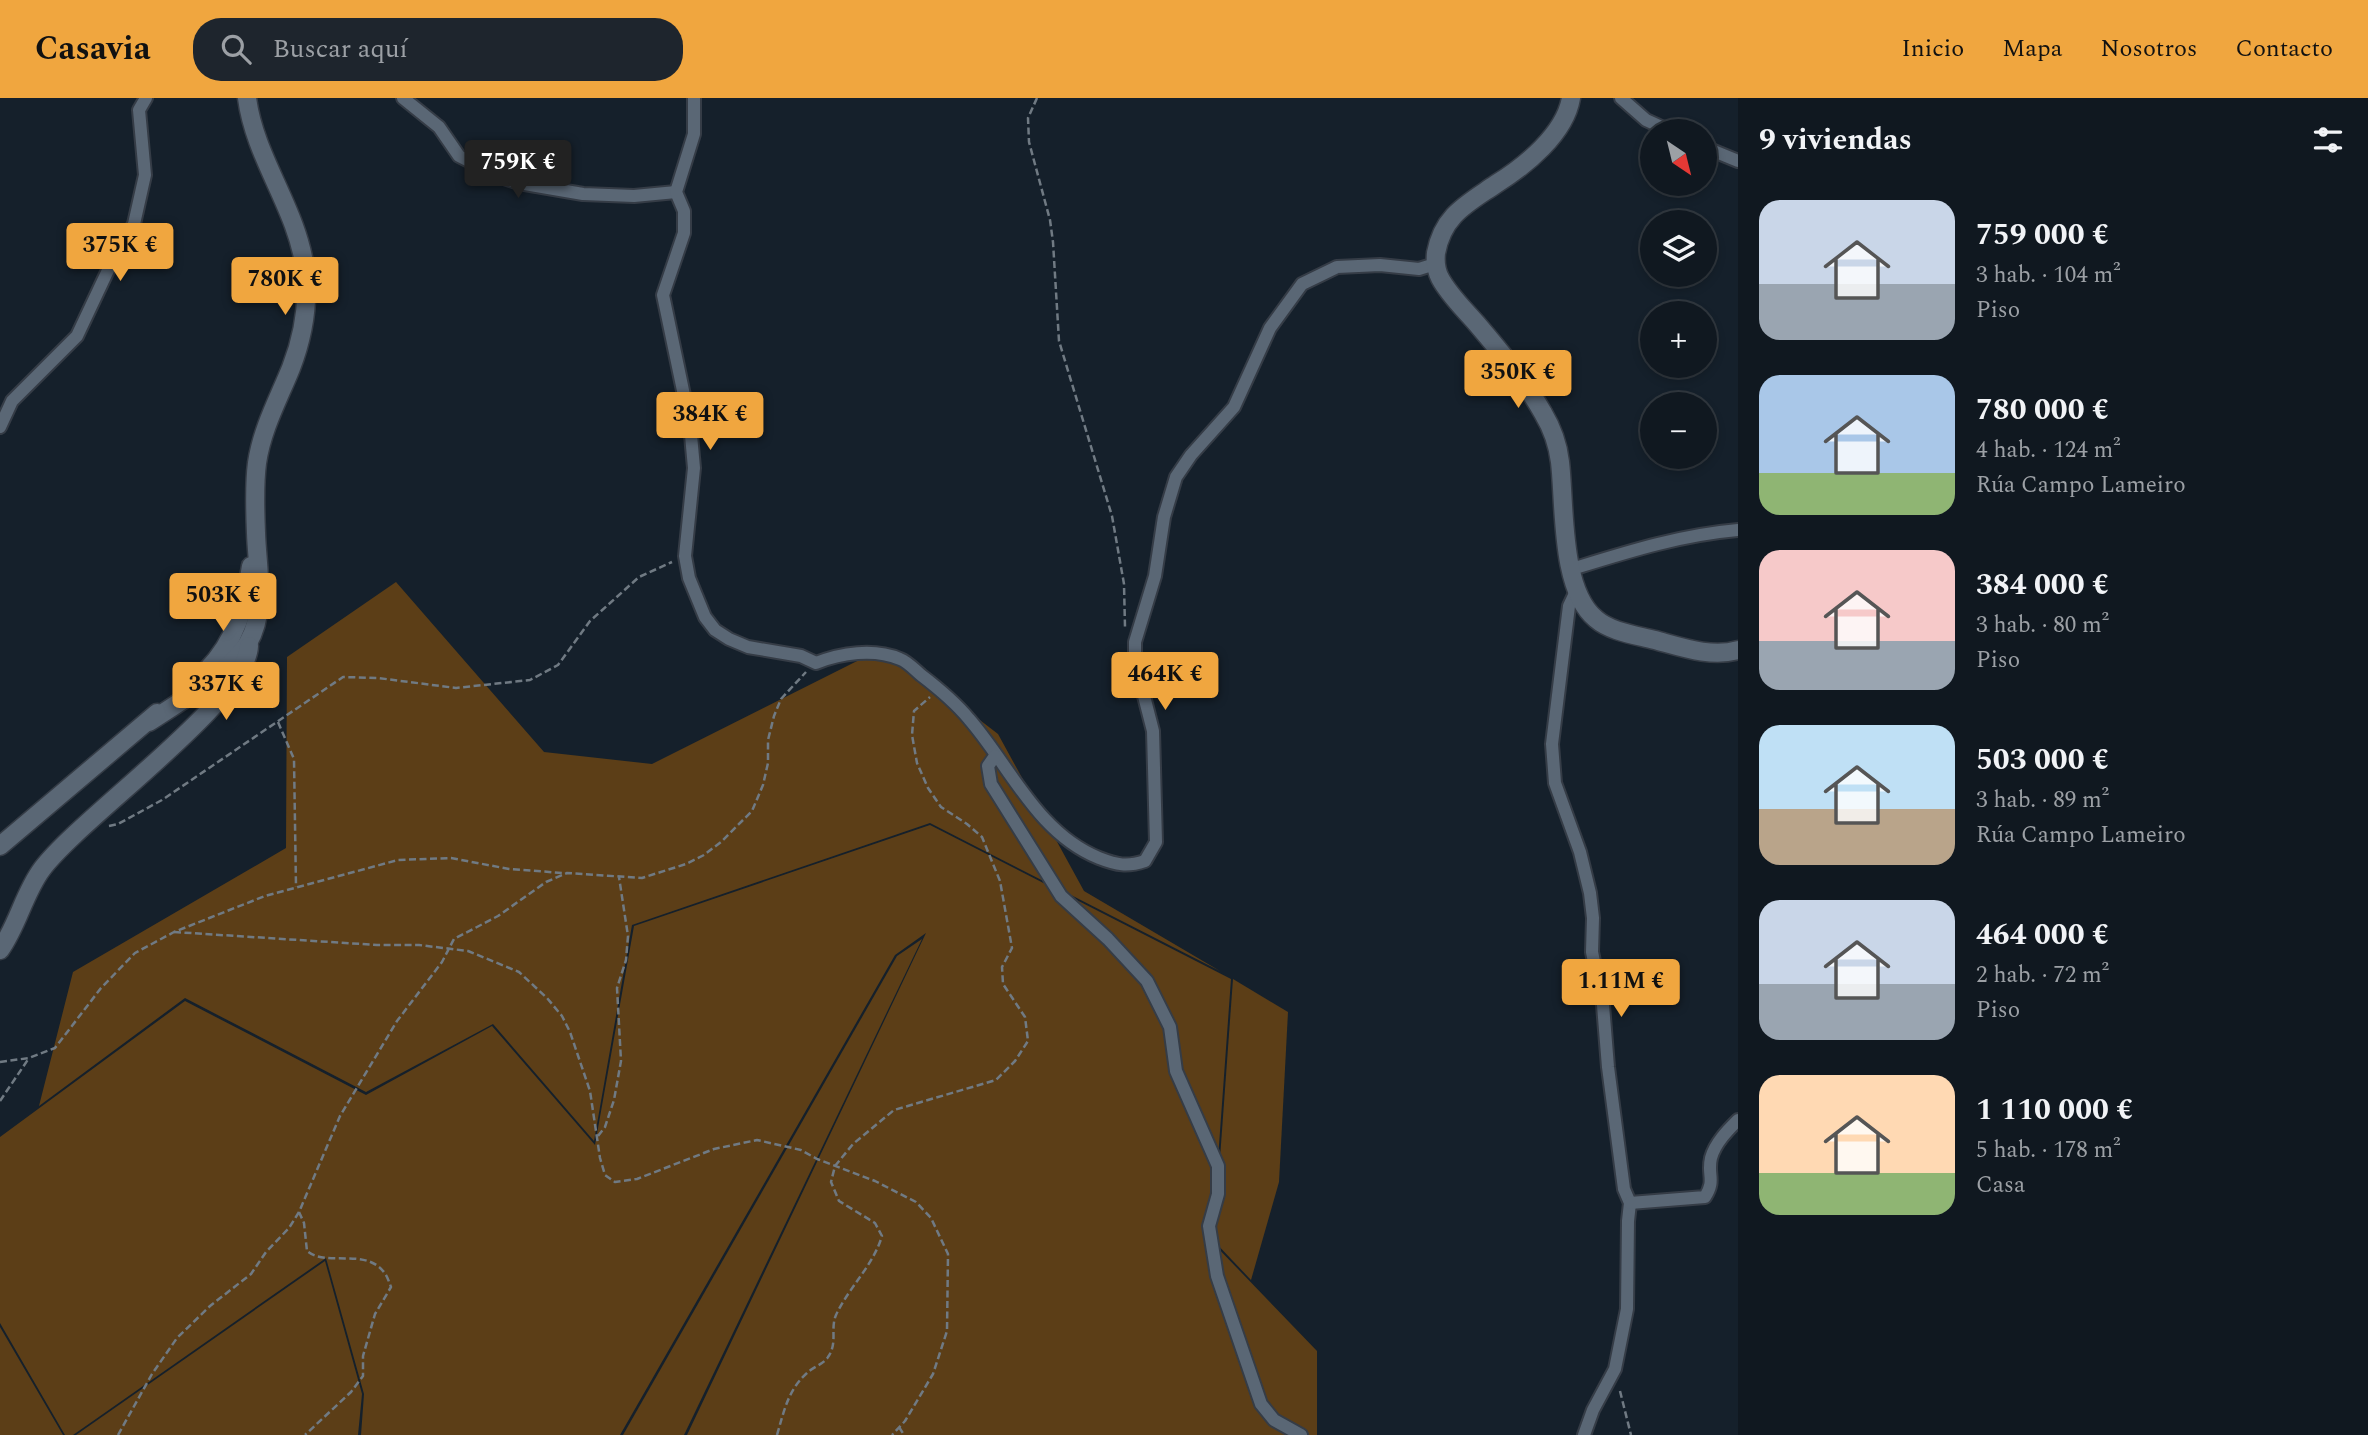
<!DOCTYPE html>
<html lang="es">
<meta charset="utf-8">
<style>
body{margin:0;font-family:Spectral,serif;background:#1e252d;color:#f1f3f6;height:100vh;display:flex;flex-direction:column;font-size:26px;white-space:nowrap}
*{box-sizing:border-box;margin:0}
p{font-size:23px;color:#9ca0a5}
.icon{flex:none;width:38px;height:38px;fill:none;stroke:currentColor;stroke-width:2;stroke-linecap:round;stroke-linejoin:round}
.map{position:relative;flex:1;overflow:hidden}
.details{display:flex;flex-direction:column;background:#101820;width:630px}
.details>*{flex:none}
.needle{width:46px;rotate:145deg}
.fabs{position:absolute;left:1640px;top:21px;display:grid;gap:14px}
.fabs a{display:grid;place-items:center;width:77px;height:77px;border-radius:50%;background:#101820;box-shadow:0 4px 10px #0003,0 0 0 2px #30373e;font-size:35px}
.price{position:absolute;translate:-50% -60px;padding:0 16px;border-radius:7px;background:#f0a63f;color:#111;font-size:23px;line-height:46px;filter:drop-shadow(0 2px 4px #0008)}
.price::after{content:'';position:absolute;left:50%;top:42px;width:21px;height:16px;margin-left:-10px;background:inherit;clip-path:polygon(0 0,100% 0,50% 100%)}
.price.active{background:#222;color:#fff}
ul{padding:0;list-style:none}
li{display:flex;align-items:center;gap:21px;height:175px;padding:0 21px}
li span{display:grid;place-items:center;flex:none;width:196px;height:140px;border-radius:21px;color:#555}
li>.icon{margin-inline-start:auto}
span .icon{width:84px;height:84px;fill:#fffc;stroke-width:1}
li b{font-size:30px}
h2{display:flex;justify-content:space-between;align-items:center;height:84px;padding:0 21px;font-size:30px}
header{display:flex;align-items:center;gap:42px;box-sizing:border-box;height:98px;padding:0 35px;background:#f0a63f;color:#111}
header strong{font-size:33px}
nav{display:flex;gap:38px;margin-inline-start:auto;font-size:24px}
.search{width:490px;height:63px;background:#1e252d;display:flex;align-items:center;gap:18px;box-sizing:border-box;padding:0 24px;border-radius:28px;color:#9ca0a5;font-size:26px}
main{display:flex;flex:1;min-height:0}
.map>svg:first-child{display:block}
.forest{fill:#5c3e17}
.lines{fill:none;stroke-linecap:round;stroke-linejoin:round}
.street-casing{stroke:#353c46;stroke-width:16}
.secondary-casing{stroke:#353c46;stroke-width:21}
.path{stroke:#707a83;stroke-width:2.5;stroke-dasharray:7 3.5;stroke-linecap:butt}
.street{stroke:#5a6775;stroke-width:12}
.secondary{stroke:#5a6775;stroke-width:18}
</style>
<header>
<strong>Casavia</strong>
<div class="search"><svg class="icon" aria-label="search" viewBox="0 0 24 24"><circle cx="10" cy="10" r="6"/><path d="M15 15l6 6"/></svg>Buscar aquí</div>
<nav><a>Inicio</a><a>Mapa</a><a>Nosotros</a><a>Contacto</a></nav>
</header>
<main>
<div class="map">
<svg width="1738" height="1337" viewBox="0 0 1738 1337">
<rect width="100%" height="100%" fill="#15202b"/>
<g class="forest">
<polygon points="396,484 544,654 652,666 885,549 998,636 1084,793 1220,873 930,725 632,827 594,1043 493,926 366,994 185,900 39,1008 73,874 286,750 287,559"/>
<polygon points="930,727 1231,881 1212,1144 1317,1253 1317,1337 687,1337 926,835 895,857 620,1337 361,1337 364,1296 326,1160 73,1337 65,1337 0,1225 0,1039 185,903 366,997 492,928 595,1047 634,828"/>
<polygon points="922,841 684,1337 623,1337 897,858"/>
<polygon points="1233,881 1288,914 1279,1084 1251,1182 1214,1143"/>
<polygon points="325,1163 362,1296 358,1337 76,1337"/>
<polygon points="0,1229 63,1337 0,1337"/>
</g>
<g class="lines">
<defs>
<g id="street">
<polyline points="403,0 439,29 459,58 498,78 519,85 583,96 634,98 676,94"/>
<path d="M694,0V36L676,94L684,113V135L663,197L690,326L694,370L685,458L689,480L705,519L715,532L729,541L748,549L801,558L816,565C841,555 874,550 900,561C908,564 915,572 921,577C938,590 955,604 969,621C1010,668 1037,735 1099,760C1117,767 1127,769 1145,763L1156,744L1153,633L1135,563V544L1155,478L1164,419L1176,379L1191,357L1234,309L1270,230L1302,186L1337,169L1380,167L1419,171L1435,166"/>
<polyline points="1621,0 1646,22 1670,33"/>
<polyline points="1704,49 1738,63"/>
<polyline points="0,329 12,303 77,238 110,168 134,126 145,77 139,12 146,0"/>
<path d="M1572,471C1627,454 1680,437 1738,432"/>
<polyline points="1577,491 1569,508 1552,646 1555,685 1580,754 1590,795 1593,820 1592,854 1603,907 1608,969 1624,1091 1630,1105 1628,1123 1627,1211 1615,1271 1593,1312 1584,1337"/>
<polyline points="995,658 988,668 991,686 1061,798 1108,841 1147,883 1170,929 1176,973 1218,1068 1218,1096 1209,1128 1217,1178 1261,1306 1274,1322 1301,1337"/>
<path d="M1630,1105L1705,1099C1716,1082 1707,1077 1711,1060C1715,1045 1728,1032 1738,1022"/>
</g>
<g id="secondary">
<path d="M1571,0C1565,36 1525,68 1496,86C1467,106 1443,117 1436,155C1435,164 1436,172 1440,180C1449,197 1464,211 1477,226C1500,253 1525,283 1543,315C1552,330 1558,347 1560,364C1565,406 1560,492 1596,521C1611,534 1636,537 1655,542C1681,549 1712,560 1738,552"/>
<path d="M207,572C236,543 245,507 251,468"/>
<path d="M149,624C177,606 231,573 248,545C267,513 257,470 256,435C255,412 254,388 257,365C262,331 278,302 291,270C303,239 309,205 305,171C297,110 255,61 247,0"/>
<polyline points="0,748 157,615"/>
<path d="M0,852C18,827 24,795 42,771C81,719 247,603 249,548"/>
</g>
</defs>
<use href="#street" class="street-casing"/>
<use href="#secondary" class="secondary-casing"/>
<g class="path">
<polyline points="1037,0 1028,20 1029,44 1050,122 1053,144 1059,243 1112,418 1124,486 1125,529"/>
<polyline points="278,624 294,661 296,789"/>
<polyline points="109,728 118,726 162,702 343,579 378,580 456,590 530,582 558,567 590,523 639,479 672,464"/>
<polyline points="174,834 377,847 419,847 468,853 519,874 547,900 562,918 570,934 590,993 600,1060 605,1077 615,1084 637,1081 714,1051 757,1042 801,1052 817,1061 875,1083 916,1104 931,1120 948,1156 947,1233 933,1276 905,1323 892,1337"/>
<polyline points="0,964 29,960 55,950 101,890 135,855 174,834 265,798 398,762 451,760 509,771 563,775"/>
<polyline points="0,1003 29,960"/>
<polyline points="598,1038 605,1029 614,1002 621,963 617,890 626,862 628,838 619,779"/>
<path d="M299,1114L304,1125L307,1153C326,1169 364,1150 383,1173C387,1177 389,1184 391,1189L375,1216L363,1258V1278L351,1294L305,1337"/>
<polyline points="1620,1293 1631,1337"/>
<polyline points="899,1329 904,1337"/>
<polyline points="118,1337 152,1276 177,1240 210,1208 251,1176 266,1154 289,1130 299,1114 340,1018 397,923 442,864 454,841 498,818 546,784 567,775 642,780 686,766 704,757 721,744 752,713 763,687 768,665 768,642 774,618 781,601 806,574"/>
<path d="M777,1337C784,1313 788,1292 807,1275C813,1269 824,1266 828,1259C838,1245 830,1231 836,1217C849,1189 873,1168 882,1138L875,1125L839,1103L831,1084L835,1068L853,1046L894,1012L996,982L1015,963L1028,943L1025,919L1003,886L1002,869L1012,850L1000,783L982,739L967,726L941,709L928,690L917,665L912,637L914,613L930,599"/>
</g>
<use href="#street" class="street"/>
<use href="#secondary" class="secondary"/>
</g>
</svg>
<div class="fabs">
<a><svg class="needle" viewBox="-14 -14 28 28"><path d="M0-13l5 13h-10z" fill="#e53935"/><path d="M0 13l5-13h-10z" fill="#9ca0a5"/></svg></a>
<a><svg class="icon" aria-label="layers" viewBox="0 0 24 24"><path d="M12 4l9 5-9 5-9-5zM3 14l9 5 9-5"/></svg></a>
<a>+</a>
<a>−</a>
</div>
<b class="price active" style="left:518px;top:102px">759K €</b>
<b class="price" style="left:120px;top:185px">375K €</b>
<b class="price" style="left:285px;top:219px">780K €</b>
<b class="price" style="left:1518px;top:312px">350K €</b>
<b class="price" style="left:710px;top:354px">384K €</b>
<b class="price" style="left:223px;top:535px">503K €</b>
<b class="price" style="left:1165px;top:614px">464K €</b>
<b class="price" style="left:226px;top:624px">337K €</b>
<b class="price" style="left:1621px;top:921px">1.11M €</b>
</div>
<section class="details">
<h2>9 viviendas<svg class="icon" aria-label="filters" viewBox="0 0 24 24"><path d="M4 7h16M4 17h16"/><circle cx="9" cy="7" r="2"/><circle cx="15" cy="17" r="2"/></svg></h2>
<ul>
<li><span style="background:linear-gradient(#c9d6e8 60%,#9aa5b1 0)"><svg class="icon" aria-label="home" viewBox="0 0 24 24"><path d="M3 11l9-7 9 7M6 9v11h12V9"/></svg></span><div><b>759 000 €</b><p>3 hab. · 104 m²</p><p>Piso</p></div></li>
<li><span style="background:linear-gradient(#a9c7e8 70%,#8fb573 0)"><svg class="icon" aria-label="home" viewBox="0 0 24 24"><path d="M3 11l9-7 9 7M6 9v11h12V9"/></svg></span><div><b>780 000 €</b><p>4 hab. · 124 m²</p><p>Rúa Campo Lameiro</p></div></li>
<li><span style="background:linear-gradient(#f6c9c9 65%,#9aa5b1 0)"><svg class="icon" aria-label="home" viewBox="0 0 24 24"><path d="M3 11l9-7 9 7M6 9v11h12V9"/></svg></span><div><b>384 000 €</b><p>3 hab. · 80 m²</p><p>Piso</p></div></li>
<li><span style="background:linear-gradient(#bfe0f5 60%,#b9a48a 0)"><svg class="icon" aria-label="home" viewBox="0 0 24 24"><path d="M3 11l9-7 9 7M6 9v11h12V9"/></svg></span><div><b>503 000 €</b><p>3 hab. · 89 m²</p><p>Rúa Campo Lameiro</p></div></li>
<li><span style="background:linear-gradient(#c9d6e8 60%,#9aa5b1 0)"><svg class="icon" aria-label="home" viewBox="0 0 24 24"><path d="M3 11l9-7 9 7M6 9v11h12V9"/></svg></span><div><b>464 000 €</b><p>2 hab. · 72 m²</p><p>Piso</p></div></li>
<li><span style="background:linear-gradient(#ffd9b3 70%,#8fb573 0)"><svg class="icon" aria-label="home" viewBox="0 0 24 24"><path d="M3 11l9-7 9 7M6 9v11h12V9"/></svg></span><div><b>1 110 000 €</b><p>5 hab. · 178 m²</p><p>Casa</p></div></li>
</ul>
</section>
</main>
